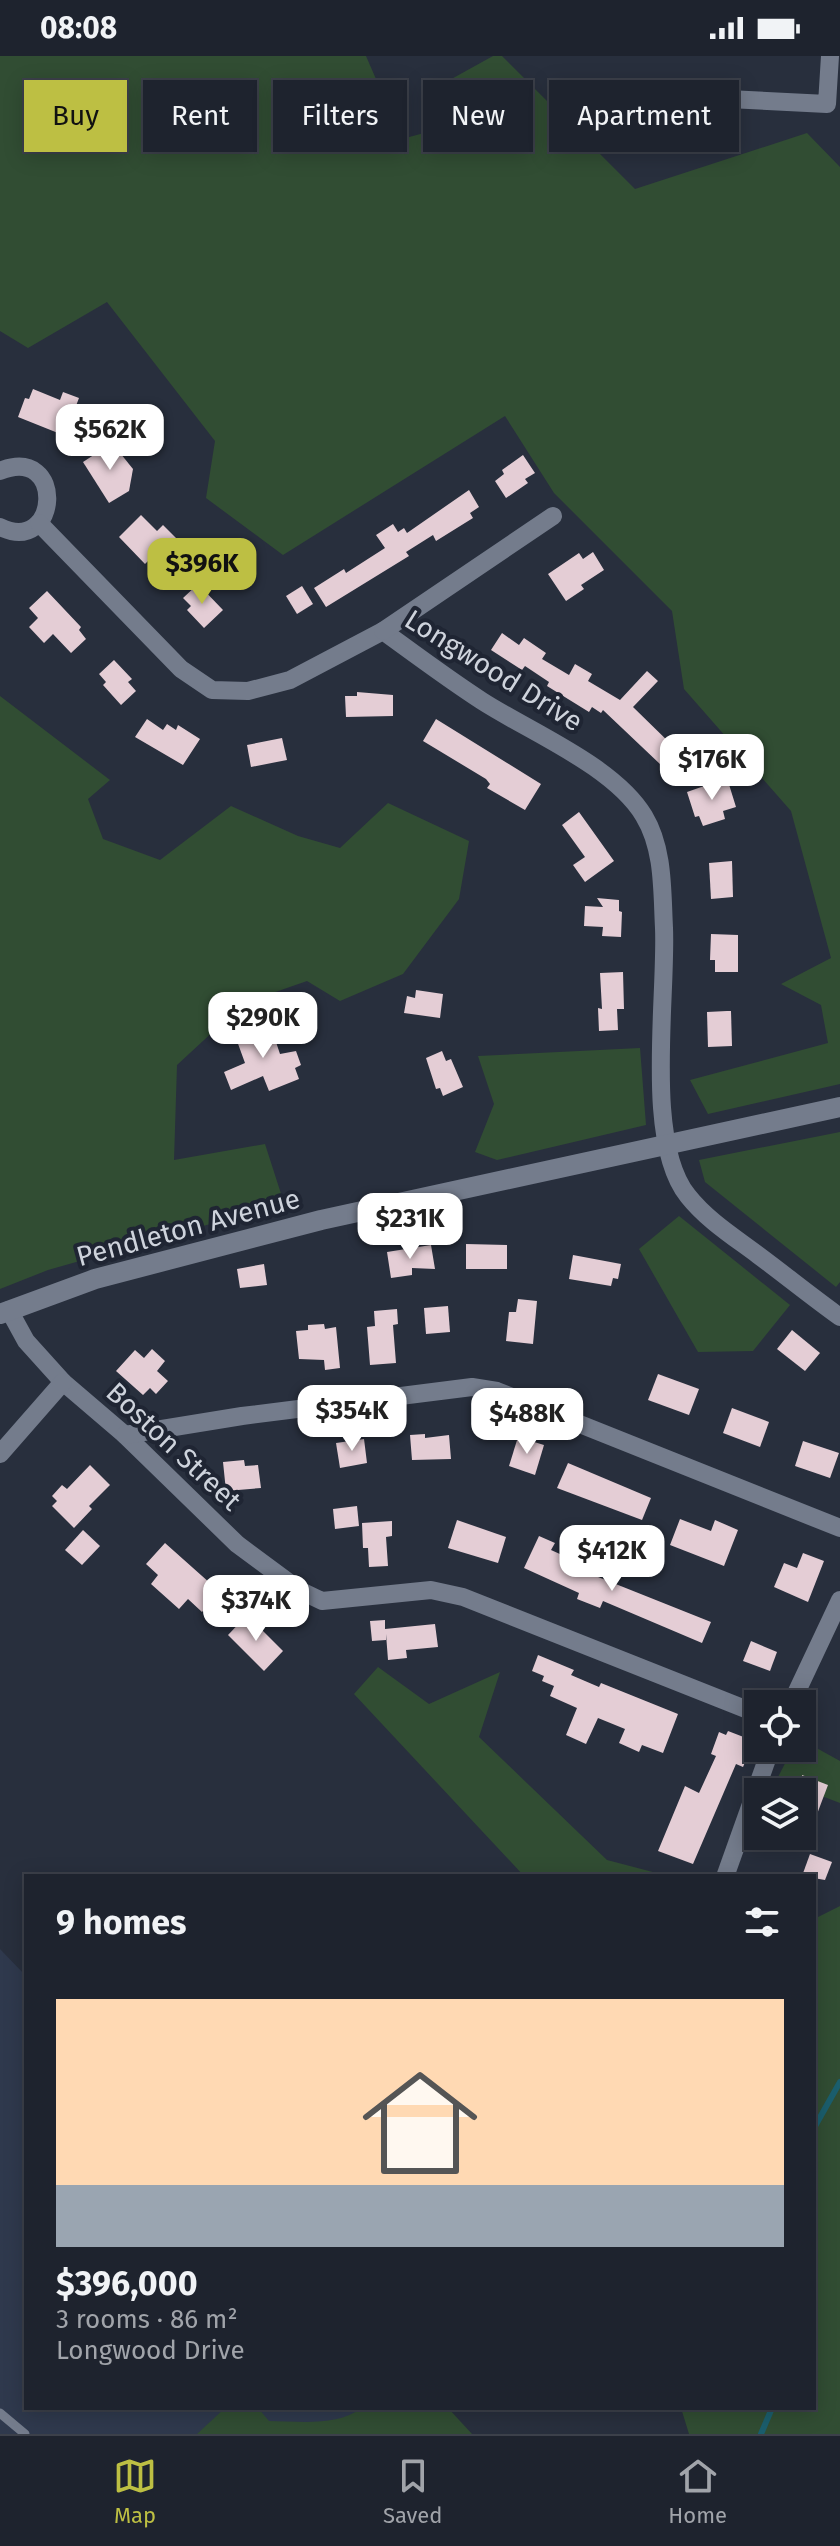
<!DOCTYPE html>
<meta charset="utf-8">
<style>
body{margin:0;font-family:"Fira Sans",sans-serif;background:#2b2f3a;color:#f1f3f6;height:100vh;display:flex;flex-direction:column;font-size:30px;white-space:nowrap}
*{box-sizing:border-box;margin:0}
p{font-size:26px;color:#a1a4aa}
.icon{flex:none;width:44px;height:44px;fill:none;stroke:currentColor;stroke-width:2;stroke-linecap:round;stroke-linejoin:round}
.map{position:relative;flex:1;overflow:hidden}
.sheet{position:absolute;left:24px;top:1818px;width:792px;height:536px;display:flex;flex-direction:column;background:#1e232e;border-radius:0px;box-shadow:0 4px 20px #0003,0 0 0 2px #3c404a}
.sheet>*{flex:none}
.banner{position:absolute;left:24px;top:24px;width:792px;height:72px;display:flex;gap:16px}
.controls{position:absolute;left:744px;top:1634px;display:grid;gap:16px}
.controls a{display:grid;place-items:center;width:72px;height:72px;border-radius:0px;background:#1e232e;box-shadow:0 4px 20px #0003,0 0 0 2px #3c404a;font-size:40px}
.price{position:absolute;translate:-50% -68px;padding:0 18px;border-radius:16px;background:#fff;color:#222;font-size:26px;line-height:52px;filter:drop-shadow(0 2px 4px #0008)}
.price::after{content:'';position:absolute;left:50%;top:48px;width:24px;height:18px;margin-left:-12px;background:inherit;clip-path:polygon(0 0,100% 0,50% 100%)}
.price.current{background:#bdbf43;color:#111}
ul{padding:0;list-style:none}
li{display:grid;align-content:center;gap:16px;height:424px;padding:0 32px}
li span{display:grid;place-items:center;height:248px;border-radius:0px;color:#555}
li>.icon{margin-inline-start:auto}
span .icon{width:144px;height:144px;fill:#fffc;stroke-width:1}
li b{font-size:34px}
h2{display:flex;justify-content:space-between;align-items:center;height:96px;padding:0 32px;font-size:34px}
.pill{padding:0 28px;border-radius:0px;background:#1e232e;box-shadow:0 4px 20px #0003,0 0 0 2px #3c404a;font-size:28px;line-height:72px}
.pill.current{background:#bdbf43;color:#111}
.status{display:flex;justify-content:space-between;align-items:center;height:56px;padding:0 40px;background:#1e232e;direction:ltr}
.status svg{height:22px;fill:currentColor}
.dock{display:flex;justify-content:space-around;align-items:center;height:112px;border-top:2px solid #3c404a;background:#1e232e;font-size:22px;color:#a1a4aa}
.dock a{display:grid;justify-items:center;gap:4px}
.dock .current{color:#bdbf43}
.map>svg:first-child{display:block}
.built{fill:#2f394d}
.green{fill:#314d33}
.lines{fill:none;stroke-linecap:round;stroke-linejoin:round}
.stream{stroke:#1b5e6d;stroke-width:6}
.building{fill:#e4cdd5}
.lane{stroke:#747c8c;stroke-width:9}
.street{stroke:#747c8c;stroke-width:18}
.secondary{stroke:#747c8c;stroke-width:20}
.labels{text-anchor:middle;stroke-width:8;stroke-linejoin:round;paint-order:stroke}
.street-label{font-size:28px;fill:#ced3dc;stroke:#1f2533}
</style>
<div class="status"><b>08:08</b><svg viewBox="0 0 49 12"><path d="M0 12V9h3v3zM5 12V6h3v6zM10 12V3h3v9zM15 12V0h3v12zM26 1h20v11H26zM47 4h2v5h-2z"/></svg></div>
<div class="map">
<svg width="840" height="2378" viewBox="0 0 840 2378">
<rect width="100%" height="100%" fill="#282f3d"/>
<polygon class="built" points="0,1893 26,1920 26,2352 434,2352 459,2378 0,2378"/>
<g class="green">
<polygon points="0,0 366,0 402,83 457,68 446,26 493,0 502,0 635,133 807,77 840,111 840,1028 708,1058 690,1024 828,987 821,949 781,928 831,902 791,755 684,633 672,555 554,437 505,360 283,499 206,442 215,385 107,246 28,292 0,275"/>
<polygon points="0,640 110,724 88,743 103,783 160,804 231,750 298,780 340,792 388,747 469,785 459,843 403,918 340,945 307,925 244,947 177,1009 174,1104 265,1088 284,1147 48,1214 0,1233"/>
<polygon points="640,992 646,1069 497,1104 475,1096 494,1048 478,1000"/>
<polygon points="840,1076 840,1226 836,1231 705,1126 699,1104"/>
<polygon points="679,1160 790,1249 753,1295 698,1296 639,1193"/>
<polygon points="378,1611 429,1648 500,1616 479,1681 607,1804 668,1820 524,1820 354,1638"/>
<polygon points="802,1684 840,1705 840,1747 777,1723 793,1692 802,1692"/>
<polygon points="840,1850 840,2378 689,2378 681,2352 814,2352 814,1863"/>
<path d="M225,2352H258L269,2365C297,2365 338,2371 361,2352H448L472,2378H197Z"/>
</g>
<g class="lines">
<g class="stream">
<polyline points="814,2072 840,2026"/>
<polyline points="761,2378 772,2352"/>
</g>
</g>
<g class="building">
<polygon points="33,333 60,344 63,336 79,342 74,355 82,359 74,378 64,374 63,379 18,361 25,342 29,343"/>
<polygon points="112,387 133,413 129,435 109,447 83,406"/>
<polygon points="523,399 535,417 525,423 528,427 506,442 495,425 504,418 502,414"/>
<polygon points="469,434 479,451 470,457 473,462 436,485 433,479 406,496 409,500 326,551 314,532 344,513 346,517 385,492 376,479 393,468 398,476 404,472 407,477"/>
<polygon points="141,459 157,475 163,469 182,488 157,513 149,504 145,508 119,481"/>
<polygon points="593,496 604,514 581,529 584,533 566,545 548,518 579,497 583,503"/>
<polygon points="198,528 223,554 204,572 187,554 191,550 183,542"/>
<polygon points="302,530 313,548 297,558 286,540"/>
<polygon points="47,535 81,571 79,574 86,583 71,597 53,578 44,587 29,571 38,562 29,552"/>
<polygon points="502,577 519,589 524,582 546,597 542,603 569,619 575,608 592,618 588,625 620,644 647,615 658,625 633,651 676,693 661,709 603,654 601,657 592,651 589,656 547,630 549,626 525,610 522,614 491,594"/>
<polygon points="114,604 132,623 128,626 136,635 121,649 103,629 106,626 99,618"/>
<polygon points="357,636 393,639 393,660 346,661 345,640 357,640"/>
<polygon points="147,663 163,674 167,668 176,674 178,669 200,683 183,709 135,681"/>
<polygon points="436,663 541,728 525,754 487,732 490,728 486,723 423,685"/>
<polygon points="282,682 287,704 251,711 247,689"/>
<polygon points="727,722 736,751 723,755 725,763 703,770 699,760 695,761 687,736"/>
<polygon points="579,756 614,805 585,826 573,809 585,801 562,769"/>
<polygon points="732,805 733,841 711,843 709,807"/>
<polygon points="597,842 619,844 619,855 622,856 621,881 602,880 603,871 584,870 585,850 603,851"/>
<polygon points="711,878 738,879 738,916 715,916 715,904 710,904"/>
<polygon points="623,916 624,953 617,953 618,974 599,975 598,952 602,953 600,917"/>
<polygon points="416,934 443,938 440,962 404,957 407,940 415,942"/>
<polygon points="727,955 731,955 732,990 708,991 707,956"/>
<polygon points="262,965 265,974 271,971 280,998 296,995 301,1009 295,1012 299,1023 269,1035 263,1020 231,1034 224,1016 245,1007 237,985 243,983 240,973"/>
<polygon points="442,995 446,1005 451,1003 463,1031 443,1040 440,1032 436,1033 426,1002"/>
<polygon points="466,1188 507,1189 507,1213 466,1213"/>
<polygon points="431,1189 435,1213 412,1212 412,1219 391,1222 387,1196"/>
<polygon points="573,1199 621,1208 618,1223 613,1222 611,1230 569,1223"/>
<polygon points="264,1208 267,1229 240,1232 237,1213"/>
<polygon points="518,1243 537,1245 533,1288 506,1285 509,1256 516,1256"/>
<polygon points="448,1250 450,1276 426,1278 424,1252"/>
<polygon points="397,1253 398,1268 393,1269 396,1307 370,1309 367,1271 375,1270 374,1255"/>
<polygon points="324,1268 325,1273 336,1271 340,1312 325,1314 324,1304 299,1303 296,1275 308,1274 308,1269"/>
<polygon points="792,1274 820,1297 805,1315 777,1293"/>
<polygon points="152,1293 165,1305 157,1315 168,1325 156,1338 150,1332 143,1339 116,1315 135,1294 144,1302"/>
<polygon points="658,1318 699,1333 689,1359 648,1344"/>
<polygon points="732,1352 769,1366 760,1391 723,1377"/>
<polygon points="425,1378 425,1382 449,1379 451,1403 412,1404 410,1379"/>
<polygon points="518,1381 544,1389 535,1419 509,1410"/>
<polygon points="364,1383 367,1407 340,1412 336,1387"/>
<polygon points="803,1385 839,1397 830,1422 795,1410"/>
<polygon points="244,1404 245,1410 258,1409 261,1432 226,1435 223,1406"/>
<polygon points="568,1407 651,1442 642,1464 557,1432"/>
<polygon points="90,1409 110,1429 89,1450 92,1453 74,1472 52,1450 57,1445 52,1440 62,1429 67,1433"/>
<polygon points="357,1450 359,1470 335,1473 333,1453"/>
<polygon points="680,1463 711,1475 715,1464 738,1474 724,1510 670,1489"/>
<polygon points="457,1464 506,1481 498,1507 448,1492"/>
<polygon points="392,1465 392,1480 386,1481 388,1510 369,1511 368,1492 363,1492 362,1467"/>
<polygon points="83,1474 100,1490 82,1509 65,1494"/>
<polygon points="539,1480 555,1487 551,1494 571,1503 568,1509 711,1566 702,1587 603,1545 600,1552 577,1543 579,1537 524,1512"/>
<polygon points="165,1487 220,1536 202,1556 188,1543 179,1553 151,1528 158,1519 146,1508"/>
<polygon points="803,1497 824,1505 808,1546 774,1531 784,1507 797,1512"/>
<polygon points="247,1559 283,1595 264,1615 228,1579"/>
<polygon points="385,1564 385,1573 435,1568 438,1591 406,1594 407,1602 388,1604 386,1578 386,1584 372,1585 370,1565"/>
<polygon points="751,1585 777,1596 770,1615 743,1605"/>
<polygon points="538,1599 574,1614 571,1619 599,1631 601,1627 678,1658 663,1697 642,1689 639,1696 619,1687 625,1673 598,1662 586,1688 566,1679 577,1652 550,1640 554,1630 542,1625 544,1620 532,1615"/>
<polygon points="728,1675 754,1685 743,1711 736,1708 693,1808 658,1795 685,1730 699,1737 716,1700 711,1698 719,1676 726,1679"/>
<polygon points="802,1719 828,1729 814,1766 802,1761"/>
<polygon points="810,1798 832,1806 825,1824 802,1820"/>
</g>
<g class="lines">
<polyline class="lane" points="0,2357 25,2378"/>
<g class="street">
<polyline points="586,36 827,48 830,0"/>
<path d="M0,415C66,388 60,500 0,471"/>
<path d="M39,467L181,613L212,634L248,635L290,624L383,575C416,599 448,623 482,645C530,676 614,710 644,760C664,793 662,835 664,872C667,941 644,1086 688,1140C707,1164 734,1181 758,1199C785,1219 812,1241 840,1261"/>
<polyline points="383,575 553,460"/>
<polyline points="9,1254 26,1285 63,1326 125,1379 237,1488 299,1534 322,1545 431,1534 463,1541 758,1658"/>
<polyline points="125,1379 242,1360 472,1331 497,1335 840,1472"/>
<polyline points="0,1398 63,1326"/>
<polyline points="791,1648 840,1544"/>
<polyline points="726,1818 771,1692"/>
</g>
<polyline class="secondary" points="0,1258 95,1223 321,1164 840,1051"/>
</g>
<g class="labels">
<g class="street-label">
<text transform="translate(494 614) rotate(32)" y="10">Longwood Drive</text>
<text transform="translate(188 1171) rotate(-15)" y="10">Pendleton Avenue</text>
<text transform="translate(174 1390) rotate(43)" y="10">Boston Street</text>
</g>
</g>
</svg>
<div class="controls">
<a><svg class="icon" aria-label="locate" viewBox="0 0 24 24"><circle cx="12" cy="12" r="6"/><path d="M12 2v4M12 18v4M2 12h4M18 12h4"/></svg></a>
<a><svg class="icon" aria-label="layers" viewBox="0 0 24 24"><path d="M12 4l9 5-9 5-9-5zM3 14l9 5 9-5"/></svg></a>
</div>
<b class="price" style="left:110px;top:416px">$562K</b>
<b class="price current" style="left:202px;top:550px">$396K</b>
<b class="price" style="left:712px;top:746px">$176K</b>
<b class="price" style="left:263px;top:1004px">$290K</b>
<b class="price" style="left:410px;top:1205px">$231K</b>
<b class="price" style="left:352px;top:1397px">$354K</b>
<b class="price" style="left:527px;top:1400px">$488K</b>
<b class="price" style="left:612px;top:1537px">$412K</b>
<b class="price" style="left:256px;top:1587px">$374K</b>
<div class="banner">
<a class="pill current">Buy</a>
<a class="pill">Rent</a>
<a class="pill">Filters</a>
<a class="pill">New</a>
<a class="pill">Apartment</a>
</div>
<section class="sheet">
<h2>9 homes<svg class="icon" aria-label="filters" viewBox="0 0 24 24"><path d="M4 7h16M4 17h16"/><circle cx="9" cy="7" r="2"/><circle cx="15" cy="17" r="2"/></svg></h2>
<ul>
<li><span style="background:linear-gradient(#ffd9b3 75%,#9aa5b1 0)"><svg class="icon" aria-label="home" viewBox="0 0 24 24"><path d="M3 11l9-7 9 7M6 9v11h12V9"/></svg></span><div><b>$396,000</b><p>3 rooms · 86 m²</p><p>Longwood Drive</p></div></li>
</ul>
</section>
</div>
<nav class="dock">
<a class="current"><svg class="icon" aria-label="map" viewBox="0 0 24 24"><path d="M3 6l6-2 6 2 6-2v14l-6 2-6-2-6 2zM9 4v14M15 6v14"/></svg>Map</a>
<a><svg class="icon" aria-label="saved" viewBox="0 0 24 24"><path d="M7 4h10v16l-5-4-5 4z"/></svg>Saved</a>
<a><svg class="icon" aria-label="home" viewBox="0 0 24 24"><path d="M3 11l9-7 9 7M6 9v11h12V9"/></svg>Home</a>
</nav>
